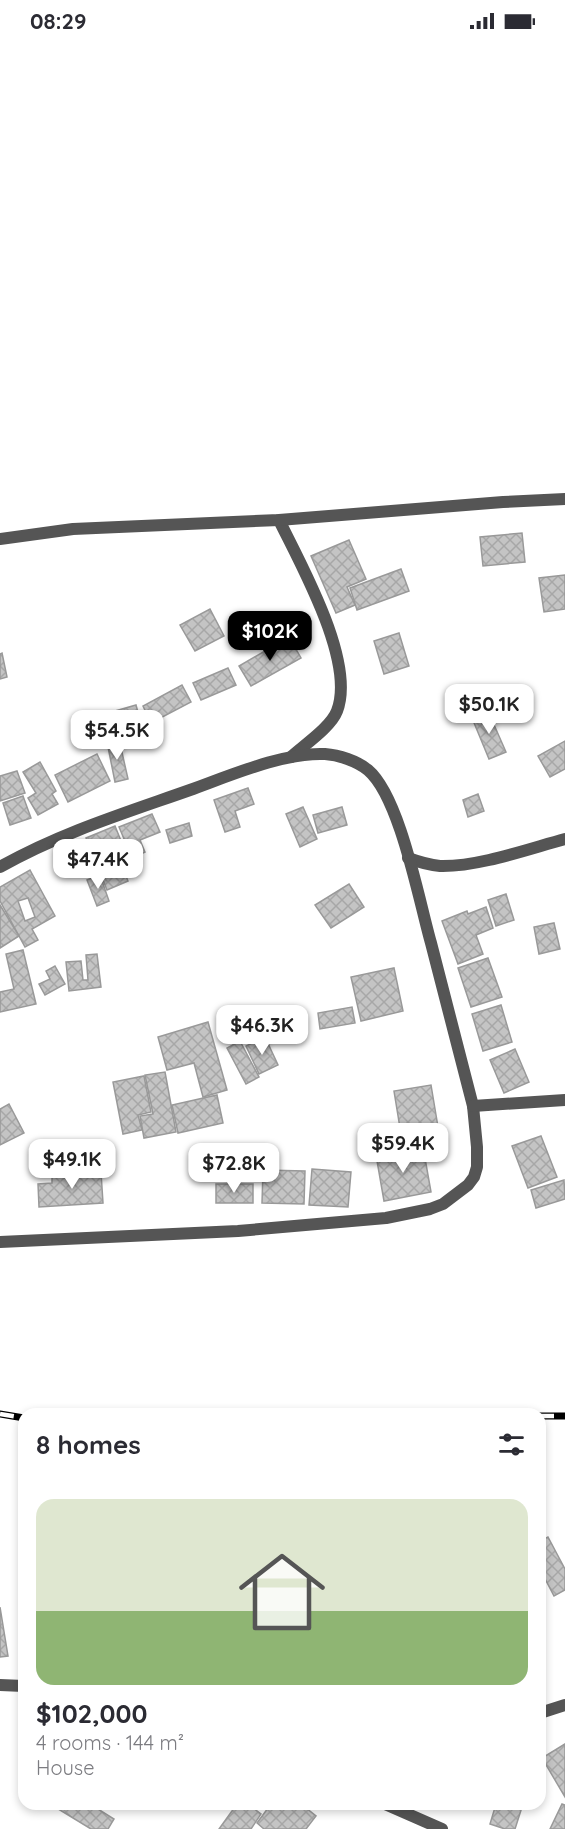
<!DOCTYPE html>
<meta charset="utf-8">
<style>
body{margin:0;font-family:Quicksand,sans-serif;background:#f7f7f7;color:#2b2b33;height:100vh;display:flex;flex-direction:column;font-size:22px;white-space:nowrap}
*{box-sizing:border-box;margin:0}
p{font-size:20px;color:#7c7c81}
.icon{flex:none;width:33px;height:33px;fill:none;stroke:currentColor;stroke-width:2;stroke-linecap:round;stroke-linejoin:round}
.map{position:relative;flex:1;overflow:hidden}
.drawer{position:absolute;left:18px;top:1366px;width:528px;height:402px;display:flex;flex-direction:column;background:#fff;border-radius:18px;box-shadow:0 3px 9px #0003}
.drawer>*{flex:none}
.price{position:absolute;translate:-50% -51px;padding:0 14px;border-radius:12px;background:#fff;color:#222;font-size:20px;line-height:39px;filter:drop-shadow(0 2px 3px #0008)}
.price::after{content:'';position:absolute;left:50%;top:36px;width:18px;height:14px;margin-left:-9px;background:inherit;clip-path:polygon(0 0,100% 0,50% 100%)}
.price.on{background:#000;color:#fff}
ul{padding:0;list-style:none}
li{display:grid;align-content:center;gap:12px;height:318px;padding:0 18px}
li span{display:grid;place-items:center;height:186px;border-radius:18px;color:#555}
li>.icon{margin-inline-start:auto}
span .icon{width:108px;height:108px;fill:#fffc;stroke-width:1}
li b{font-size:26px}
h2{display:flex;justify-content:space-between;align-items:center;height:72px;padding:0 18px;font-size:26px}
.status{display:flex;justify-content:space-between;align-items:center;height:42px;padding:0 30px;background:#fff;direction:ltr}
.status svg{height:16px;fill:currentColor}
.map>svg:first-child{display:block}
.building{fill:url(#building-cross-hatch);stroke:#999;stroke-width:1.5;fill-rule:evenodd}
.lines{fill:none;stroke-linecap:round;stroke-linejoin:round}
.minor{stroke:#555;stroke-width:12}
.rail-casing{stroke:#000;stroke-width:7}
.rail{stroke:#fff;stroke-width:4.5;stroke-dasharray:14;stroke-linecap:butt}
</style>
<div class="status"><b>08:29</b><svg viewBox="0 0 49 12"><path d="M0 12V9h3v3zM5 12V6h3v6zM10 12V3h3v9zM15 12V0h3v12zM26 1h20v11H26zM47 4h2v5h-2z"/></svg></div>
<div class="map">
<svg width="565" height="1787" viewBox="0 0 565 1787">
<defs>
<pattern id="building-cross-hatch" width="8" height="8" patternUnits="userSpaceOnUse" patternTransform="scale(1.5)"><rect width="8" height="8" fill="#c4c4c4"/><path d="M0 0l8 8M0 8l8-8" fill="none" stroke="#a7a7a7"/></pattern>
</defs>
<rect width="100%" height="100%" fill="#fff"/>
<g class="building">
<polygon points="522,491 525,520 483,524 480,495"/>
<polygon points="349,498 366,537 347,545 355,563 336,571 311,514"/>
<polygon points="401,527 409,549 357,568 350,546"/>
<polygon points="565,533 565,567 544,570 539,536"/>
<polygon points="210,567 224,594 195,609 180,583"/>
<polygon points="399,591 409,624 384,632 374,599"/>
<polygon points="289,595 301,616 251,644 239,624"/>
<polygon points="2,611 7,635 0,637 0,612"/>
<polygon points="228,626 236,643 201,658 193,641"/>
<polygon points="182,643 191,660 151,681 143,664"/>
<polygon points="136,663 139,674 143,672 147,687 108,698 101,673"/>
<polygon points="488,669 506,710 489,717 472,676"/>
<polygon points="119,697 128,737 115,740 107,700"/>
<polygon points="565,699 565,727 550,735 538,714"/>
<polygon points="97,712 110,739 68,760 55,733"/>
<polygon points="40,720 56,749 52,752 58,762 38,773 28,756 36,751 23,730"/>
<polygon points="17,729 25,751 0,759 0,734"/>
<polygon points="248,746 254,762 235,769 240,785 225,790 214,758"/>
<polygon points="478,752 484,769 468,775 463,758"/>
<polygon points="23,754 31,776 10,783 3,761"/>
<polygon points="303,765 317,797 300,805 286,772"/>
<polygon points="342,765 347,783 318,791 313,773"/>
<polygon points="152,772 160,790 140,798 145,810 132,816 119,785"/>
<polygon points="189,781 192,794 170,801 166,788"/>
<polygon points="115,784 130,821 122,824 128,839 107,848 86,796"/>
<path d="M30,828L55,874L32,887L38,898L25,905L0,859V845ZM28,856L35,875L25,879L18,859Z"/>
<polygon points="100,833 109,859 97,864 87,838"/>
<polygon points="349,842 364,865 331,886 315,863"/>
<polygon points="506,852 514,878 496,884 488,858"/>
<polygon points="0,863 19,894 0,906"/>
<polygon points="486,865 493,886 476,893 483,912 458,922 442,879 467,869 468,872"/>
<polygon points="554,881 560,907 539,912 534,885"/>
<polygon points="23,908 36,962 0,970 0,950 14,947 6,912"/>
<polygon points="97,912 101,945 69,949 66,920 81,919 83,938 88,938 86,913"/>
<polygon points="488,916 502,955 471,965 458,926"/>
<polygon points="55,924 65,942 45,953 39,942 50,937 46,929"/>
<polygon points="394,926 403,969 361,979 351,935"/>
<polygon points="501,963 512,1000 483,1009 472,972"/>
<polygon points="352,965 355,981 320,987 318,971"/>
<polygon points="208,980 227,1048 203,1055 194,1021 167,1028 158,995"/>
<polygon points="265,995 278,1023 259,1032 246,1004"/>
<polygon points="240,999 259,1035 246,1042 227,1006"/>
<polygon points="515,1007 529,1040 504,1051 490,1018"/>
<polygon points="165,1030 176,1090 144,1096 140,1074 153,1072 145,1033"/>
<polygon points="144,1034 151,1070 138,1073 142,1088 123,1092 113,1040"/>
<polygon points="431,1043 439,1091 402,1098 394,1049"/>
<polygon points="217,1053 223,1081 178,1091 172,1063"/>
<polygon points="9,1062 24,1091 0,1103 0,1067"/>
<polygon points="541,1094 557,1135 528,1146 512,1104"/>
<polygon points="423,1105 431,1150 384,1159 376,1113"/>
<polygon points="312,1127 351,1130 348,1165 309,1163"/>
<polygon points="263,1128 305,1129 304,1162 262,1161"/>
<polygon points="101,1130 103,1161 39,1165 38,1142 52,1141 52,1133"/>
<polygon points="564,1138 565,1157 536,1166 531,1148"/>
<rect x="216" y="1142" width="37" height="19"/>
<polygon points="548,1495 565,1527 565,1548 554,1554 540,1527 540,1499"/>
<polygon points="0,1565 8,1614 0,1615"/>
<polygon points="565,1702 565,1755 542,1716"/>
<polygon points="50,1762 90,1762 114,1777 108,1787 91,1787"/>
<polygon points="237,1762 248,1762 261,1772 251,1787 219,1787"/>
<polygon points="271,1762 301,1762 316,1774 306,1787 264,1787 257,1781"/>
<polygon points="496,1762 523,1762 515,1787 505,1787 490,1782"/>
<polygon points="562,1762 565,1763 565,1787 550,1787"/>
</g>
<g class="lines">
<g class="minor">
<path d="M279,478C301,523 356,620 337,669C331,685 304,703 291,715"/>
<polyline points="0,497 73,487 279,478 503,460 565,457"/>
<path d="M408,816C419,820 429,823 440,824C478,825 528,807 565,797"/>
<path d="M0,825C60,791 125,771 190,748C229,734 284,710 325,712C339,713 357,719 368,728C400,755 419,859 431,901C445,956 459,1010 473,1064L477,1105V1125L474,1135L468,1143L443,1162L430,1167L386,1176L238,1189L0,1200"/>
<polyline points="473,1064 565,1058"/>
<polyline points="0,1643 24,1644"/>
<polyline points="540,1671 565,1663"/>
<polyline points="385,1762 442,1787"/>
</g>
<defs>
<g id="rail">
<polyline points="0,1372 24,1376"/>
<polyline points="540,1374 565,1374"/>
</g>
</defs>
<use href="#rail" class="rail-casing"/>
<use href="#rail" class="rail"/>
</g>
</svg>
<b class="price on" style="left:270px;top:620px">$102K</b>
<b class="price" style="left:489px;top:693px">$50.1K</b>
<b class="price" style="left:117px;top:719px">$54.5K</b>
<b class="price" style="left:98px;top:848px">$47.4K</b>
<b class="price" style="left:262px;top:1014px">$46.3K</b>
<b class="price" style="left:403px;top:1132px">$59.4K</b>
<b class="price" style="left:72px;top:1148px">$49.1K</b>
<b class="price" style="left:234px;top:1152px">$72.8K</b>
<section class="drawer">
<h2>8 homes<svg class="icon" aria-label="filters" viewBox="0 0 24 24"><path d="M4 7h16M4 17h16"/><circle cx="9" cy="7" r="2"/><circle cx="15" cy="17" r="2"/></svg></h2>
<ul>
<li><span style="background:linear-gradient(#dfe7d0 60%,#8fb573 0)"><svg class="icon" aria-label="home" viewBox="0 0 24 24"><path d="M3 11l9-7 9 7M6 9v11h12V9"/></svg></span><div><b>$102,000</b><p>4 rooms · 144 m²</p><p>House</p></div></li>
</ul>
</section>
</div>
